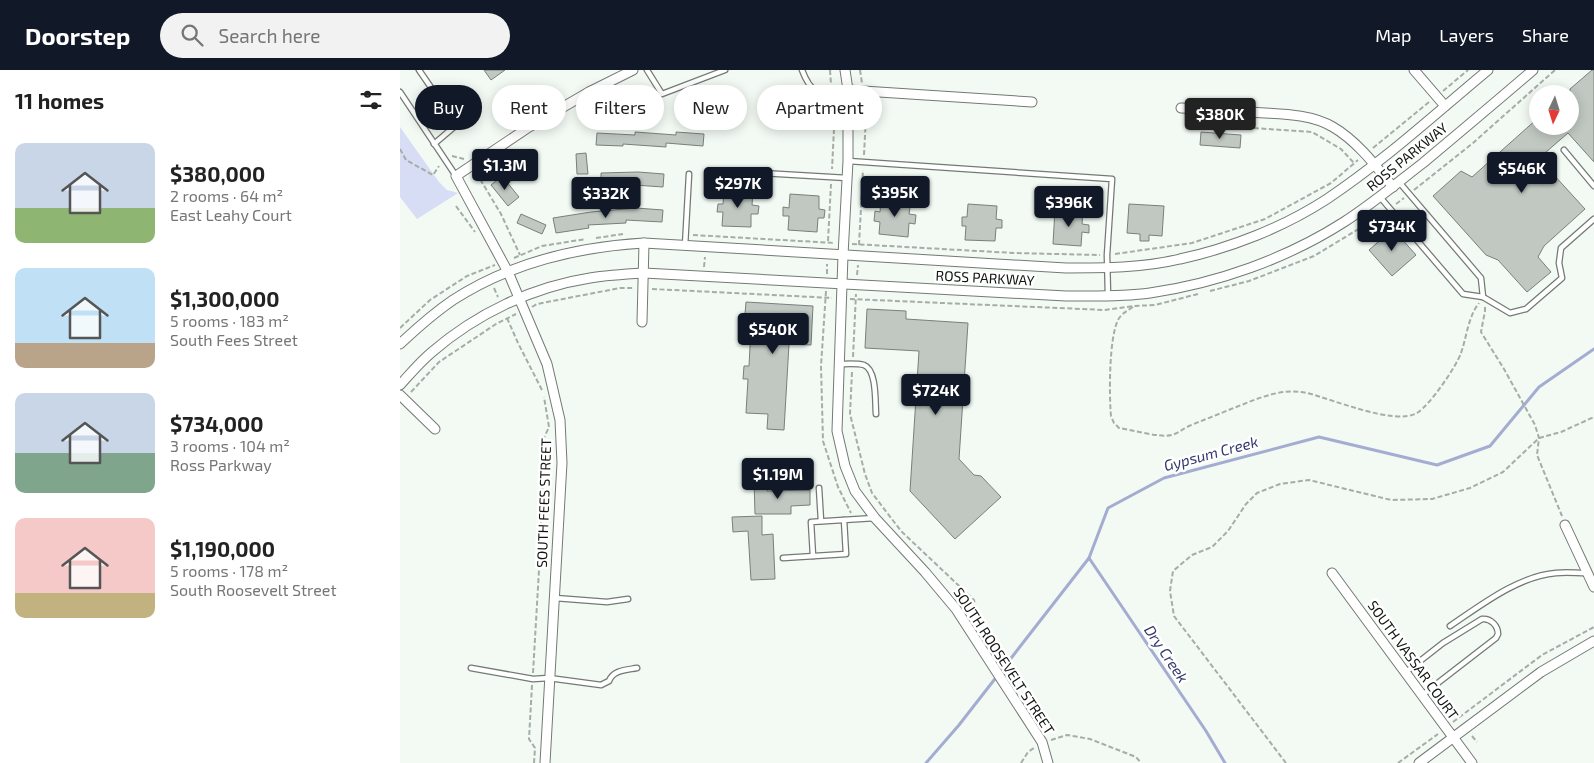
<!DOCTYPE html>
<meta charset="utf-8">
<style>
body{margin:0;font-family:"Exo 2",sans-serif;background:#f2f2f2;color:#222;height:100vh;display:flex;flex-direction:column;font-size:19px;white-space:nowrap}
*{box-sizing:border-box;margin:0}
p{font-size:16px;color:#767676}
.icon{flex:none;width:28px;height:28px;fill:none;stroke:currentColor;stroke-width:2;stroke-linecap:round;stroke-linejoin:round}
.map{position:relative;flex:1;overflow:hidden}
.sheet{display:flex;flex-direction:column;background:#fff;width:400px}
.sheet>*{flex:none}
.top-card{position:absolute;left:15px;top:15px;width:475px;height:45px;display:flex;gap:10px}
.needle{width:32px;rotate:184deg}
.fabs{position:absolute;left:1129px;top:15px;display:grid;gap:10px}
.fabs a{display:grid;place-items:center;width:50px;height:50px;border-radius:50%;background:#fff;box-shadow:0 2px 12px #0003;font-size:25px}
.price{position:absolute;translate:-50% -42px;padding:0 11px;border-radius:5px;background:#111827;color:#fff;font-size:16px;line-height:32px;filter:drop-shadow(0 1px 2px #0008)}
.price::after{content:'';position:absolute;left:50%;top:30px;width:15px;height:11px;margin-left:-8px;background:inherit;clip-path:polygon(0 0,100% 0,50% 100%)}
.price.active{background:#222;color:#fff}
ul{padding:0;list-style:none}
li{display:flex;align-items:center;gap:15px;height:125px;padding:0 15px}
li span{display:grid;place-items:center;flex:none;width:140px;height:100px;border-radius:10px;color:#555}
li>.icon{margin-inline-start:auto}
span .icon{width:60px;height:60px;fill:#fffc;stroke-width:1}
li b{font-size:21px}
h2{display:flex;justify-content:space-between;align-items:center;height:60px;padding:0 15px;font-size:21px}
.tag{padding:0 18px;border-radius:22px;background:#fff;box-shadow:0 2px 12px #0003;font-size:18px;line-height:45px}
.tag.active{background:#111827;color:#fff}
header{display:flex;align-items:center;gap:30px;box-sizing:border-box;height:70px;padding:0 25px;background:#111827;color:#fff}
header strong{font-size:24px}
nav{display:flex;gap:28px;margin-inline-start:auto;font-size:18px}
.search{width:350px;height:45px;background:#f2f2f2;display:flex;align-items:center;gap:12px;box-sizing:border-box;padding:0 18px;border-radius:28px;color:#767676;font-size:19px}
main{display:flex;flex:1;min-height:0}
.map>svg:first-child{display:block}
.green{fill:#d8ddf6}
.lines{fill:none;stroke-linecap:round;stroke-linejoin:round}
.stream{stroke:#a4acd2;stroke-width:3}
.building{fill:#c0c8c1;stroke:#788079}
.lane-casing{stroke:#737a73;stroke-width:7}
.street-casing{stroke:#737a73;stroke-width:11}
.path{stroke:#a6ada7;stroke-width:2;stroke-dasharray:5 2.5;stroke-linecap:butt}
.lane{stroke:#fff;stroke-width:4.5}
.street{stroke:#fff;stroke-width:9}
.labels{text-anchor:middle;stroke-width:5;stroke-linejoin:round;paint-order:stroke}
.street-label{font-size:14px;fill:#111411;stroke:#fff}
.water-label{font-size:15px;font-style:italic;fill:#32386a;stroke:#fff}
</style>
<header>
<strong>Doorstep</strong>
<div class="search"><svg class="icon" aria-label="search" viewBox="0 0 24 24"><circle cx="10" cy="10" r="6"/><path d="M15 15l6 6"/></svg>Search here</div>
<nav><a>Map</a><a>Layers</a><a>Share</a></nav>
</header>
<main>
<section class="sheet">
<h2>11 homes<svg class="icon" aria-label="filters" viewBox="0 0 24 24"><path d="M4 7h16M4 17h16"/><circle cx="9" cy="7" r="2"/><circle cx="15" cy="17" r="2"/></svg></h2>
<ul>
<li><span style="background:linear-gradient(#c9d6e8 65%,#8fb573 0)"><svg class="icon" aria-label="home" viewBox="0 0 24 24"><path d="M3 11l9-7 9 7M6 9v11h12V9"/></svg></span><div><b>$380,000</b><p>2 rooms · 64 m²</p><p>East Leahy Court</p></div></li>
<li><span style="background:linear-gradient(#bfe0f5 75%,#b9a48a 0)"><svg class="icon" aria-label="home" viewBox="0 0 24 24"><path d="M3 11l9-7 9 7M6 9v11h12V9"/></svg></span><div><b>$1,300,000</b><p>5 rooms · 183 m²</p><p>South Fees Street</p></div></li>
<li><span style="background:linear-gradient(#c9d6e8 60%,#7fa58c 0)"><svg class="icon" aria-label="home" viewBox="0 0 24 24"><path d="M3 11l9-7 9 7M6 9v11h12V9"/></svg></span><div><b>$734,000</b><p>3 rooms · 104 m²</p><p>Ross Parkway</p></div></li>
<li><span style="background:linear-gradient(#f6c9c9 75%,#c2b280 0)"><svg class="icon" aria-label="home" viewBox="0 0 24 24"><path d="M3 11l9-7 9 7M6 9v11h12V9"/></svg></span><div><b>$1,190,000</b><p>5 rooms · 178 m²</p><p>South Roosevelt Street</p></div></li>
</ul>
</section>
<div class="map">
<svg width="1194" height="693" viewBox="0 0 1194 693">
<rect width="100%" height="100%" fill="#f2faf3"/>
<polygon class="green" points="0,57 39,112 47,120 58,123 17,149 0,127"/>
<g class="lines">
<g class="stream">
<polyline points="689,488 806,661 825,693"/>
<polyline points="526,693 559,655 689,488 708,438 764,408 919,367 1037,395 1090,376 1139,317 1194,279"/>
</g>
</g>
<g class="building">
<polygon points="84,0 105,0 91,10"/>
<polygon points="1192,0 1194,0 1194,92 1168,63 1123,102 1143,114 1153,104 1185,139 1144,176 1138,187 1151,202 1127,222 1098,190 1086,185 1033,126 1061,101 1072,107 1138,48 1138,56 1170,56 1170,19"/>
<polygon points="235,62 276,65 276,62 304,64 303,76 266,73 266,77 223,74 223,76 196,75 197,63 235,65"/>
<polygon points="801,62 841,65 840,78 800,75"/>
<polygon points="186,83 188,104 177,104 176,84"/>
<polygon points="238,102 264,104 263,117 234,115 201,116 201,103"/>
<polygon points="102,106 119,127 108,136 91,115"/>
<polygon points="324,120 353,122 352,135 359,136 358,144 351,144 351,157 322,156 323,142 317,142 318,134 323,134"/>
<polygon points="390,124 419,126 419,139 425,140 424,148 418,148 417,162 388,160 389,146 383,146 383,137 389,138"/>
<polygon points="481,129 511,131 509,144 516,145 515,154 509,153 508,167 479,164 480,152 474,151 475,141 480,142"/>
<polygon points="568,134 597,136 596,149 602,150 602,158 596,158 595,171 565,170 566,156 562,156 562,147 567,147"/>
<polygon points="729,134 764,136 762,166 749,165 749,171 740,171 740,164 727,163"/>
<polygon points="236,138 263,140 262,152 226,150 226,153 188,155 189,158 156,163 153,148 191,142"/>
<polygon points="655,139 683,141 682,154 689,155 689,163 682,162 681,176 653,174"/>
<polygon points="121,144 146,155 142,164 117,153"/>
<polygon points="993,159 1016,185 992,206 969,180"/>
<polygon points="346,232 413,236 411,275 389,274 384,360 367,359 368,344 346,343 348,309 343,309 344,296 349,296 351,257 344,256"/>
<polygon points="467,239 506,241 506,249 568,253 559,389 574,405 581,406 601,427 555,469 510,421 519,281 465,278"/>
<polygon points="367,411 367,421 410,420 410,435 391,436 391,444 355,444 354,412"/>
<polygon points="362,446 362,465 373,464 375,509 351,510 348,461 333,462 332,447"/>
</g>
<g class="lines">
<defs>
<g id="lane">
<polyline points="19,0 54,51 54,57 34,74"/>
<polyline points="247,0 262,24 325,0"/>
<path d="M402,0C413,29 421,22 448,20"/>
<polyline points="0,22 56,106"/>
<polyline points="1164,80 1194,116"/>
<polyline points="448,91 712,109 707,185 708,226"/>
<polyline points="328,101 447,108"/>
<polyline points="999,112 1081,208 1083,227"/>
<polyline points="980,127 1063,224 1083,227 1110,243 1126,239 1162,208 1159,193 1161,178 1194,149"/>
<polyline points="285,176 289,104"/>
<path d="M439,294C446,294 457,293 464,295C477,300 475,332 476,344"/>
<polyline points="419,418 421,451"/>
<polyline points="413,486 411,452 475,448"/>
<polyline points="383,488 446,484 444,450"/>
<polyline points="155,528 207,532 228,529"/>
<path d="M1050,556C1080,536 1118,506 1156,503C1166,502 1176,503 1186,503"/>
<path d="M71,598L133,609L149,608L201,615L209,611C213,600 226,600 237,598"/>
<path d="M1006,602L1043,573L1082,549C1091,548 1098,556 1098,564L1096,568L1021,626"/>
</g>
<g id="street">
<polyline points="445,0 448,20 448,91 443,185 437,361 445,396 455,421 475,448 525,502 556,539 642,672 648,693"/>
<polyline points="1014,0 1045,36"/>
<polyline points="448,20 632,32"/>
<path d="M781,38C804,39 827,41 851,42C877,44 910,43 933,57C957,71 976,96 993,117"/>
<polyline points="242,252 244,173"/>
<path d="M0,274C17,258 34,243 53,230C110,193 177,177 244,173L666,198C704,198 743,198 780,189C831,178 884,157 927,129C984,91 1035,44 1088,0"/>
<path d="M0,315C10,304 20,292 32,282C76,244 132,217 190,208C208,205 226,204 244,203L666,226C694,226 722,227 750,223C818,213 886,189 944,152C972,134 997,113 1023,93C1060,62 1097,31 1133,0"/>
<polyline points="0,325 35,359"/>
<polyline points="1165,455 1194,517"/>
<polyline points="932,503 1072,693"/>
<polyline points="145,693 162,393 160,350 147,294 108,202 56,106 129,57 189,22 233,0"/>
<polyline points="1019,693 1141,602 1194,571"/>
</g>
</defs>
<use href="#lane" class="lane-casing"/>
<use href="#street" class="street-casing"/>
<g class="path">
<polyline points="430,0 431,14"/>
<polyline points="460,0 462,13"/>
<polyline points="1043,21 1068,0"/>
<polyline points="432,29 434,59 432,99"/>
<polyline points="794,54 912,62 941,79 954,93"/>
<polyline points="1039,54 1046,61"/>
<polyline points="973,78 1029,32"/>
<polyline points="0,79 6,90 33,105 39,96"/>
<polyline points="464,85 466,46 464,30"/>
<polyline points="52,86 64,89"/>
<polyline points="80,102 80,109 101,144 120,185"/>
<polyline points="1014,120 1073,73 1155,0"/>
<polyline points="996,134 1004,128"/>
<polyline points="56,136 75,162"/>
<polyline points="293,165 435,173"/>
<polyline points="196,168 223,164"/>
<polyline points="428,171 431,114"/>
<polyline points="452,174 614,183 700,185"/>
<polyline points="459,175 463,100"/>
<polyline points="715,184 792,173 865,149 931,113 958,90"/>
<polyline points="114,188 142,176 186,169"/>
<polyline points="304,197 305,187"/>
<polyline points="427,204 427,194"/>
<polyline points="457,205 458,195"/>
<polyline points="94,218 98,227"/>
<polyline points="252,219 432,228"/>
<polyline points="426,221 421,296 423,371 438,417 451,443"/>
<polyline points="810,221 849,211 914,186 985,143"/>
<polyline points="450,229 705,240 734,236 755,235 798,224"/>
<polyline points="132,237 137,234 220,218 233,218"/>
<path d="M733,237C727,241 721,244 718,250C709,268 709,325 711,346L714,353L719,358C733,360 759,368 772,365C778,363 783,359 789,356C803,350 817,345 831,339C855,330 880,317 907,323C932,329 995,356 1017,343C1030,335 1056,297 1061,283C1067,266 1068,247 1079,233"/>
<polyline points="1085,237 1085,241 1081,262 1104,299 1135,355 1139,368 1137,385 1162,446"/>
<polyline points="107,248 118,273 143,322"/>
<polyline points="0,258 30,230 67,206 95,195"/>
<polyline points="453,287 456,224"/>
<polyline points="452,302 450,344 465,404 472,423 501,461 574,530 579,555"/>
<polyline points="11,322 39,292 96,254 116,244"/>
<polyline points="1010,578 1016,586"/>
<polyline points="1023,596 1032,609"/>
<polyline points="133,603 140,483 144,368 149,357 144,327"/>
<polyline points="132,615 129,669 135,678 134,693"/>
<polyline points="1040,621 1059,647"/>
<polyline points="1053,652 1142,585 1194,557"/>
<polyline points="1072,666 1077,672"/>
<polyline points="651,670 667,665 690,669 736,687 741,693"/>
<polyline points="621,693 628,682 634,678"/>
<polyline points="886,693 774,546 770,521 773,501 792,485 812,477 828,461 846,434 857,423 880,414 909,410 991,430 1032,429 1070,418 1103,402 1139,368 1161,362 1194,347"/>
<polyline points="998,693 1038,664"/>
</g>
<use href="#lane" class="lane"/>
<use href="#street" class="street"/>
</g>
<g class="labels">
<g class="street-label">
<text transform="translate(1007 87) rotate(-39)" y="5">ROSS PARKWAY</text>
<text transform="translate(585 208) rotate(3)" y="5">ROSS PARKWAY</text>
<text transform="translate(144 433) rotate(-88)" y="5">SOUTH FEES STREET</text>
<text transform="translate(1013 590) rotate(54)" y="5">SOUTH VASSAR COURT</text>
<text transform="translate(604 591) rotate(57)" y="5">SOUTH ROOSEVELT STREET</text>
</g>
<g class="water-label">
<text transform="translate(811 384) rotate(-15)" y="5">Gypsum Creek</text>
<text transform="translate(766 584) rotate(56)" y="5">Dry Creek</text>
</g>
</g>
</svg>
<div class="fabs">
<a><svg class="needle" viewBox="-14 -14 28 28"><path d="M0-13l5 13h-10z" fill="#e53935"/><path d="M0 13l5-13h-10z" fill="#767676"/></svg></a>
</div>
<b class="price active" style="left:820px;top:70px">$380K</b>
<b class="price" style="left:105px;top:121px">$1.3M</b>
<b class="price" style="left:1122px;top:124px">$546K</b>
<b class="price" style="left:338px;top:139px">$297K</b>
<b class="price" style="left:495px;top:148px">$395K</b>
<b class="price" style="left:206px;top:149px">$332K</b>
<b class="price" style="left:669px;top:158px">$396K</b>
<b class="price" style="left:992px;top:182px">$734K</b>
<b class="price" style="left:373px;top:285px">$540K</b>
<b class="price" style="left:536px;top:346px">$724K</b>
<b class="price" style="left:378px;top:430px">$1.19M</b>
<div class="top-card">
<a class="tag active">Buy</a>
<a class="tag">Rent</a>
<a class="tag">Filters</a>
<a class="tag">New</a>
<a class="tag">Apartment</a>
</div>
</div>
</main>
